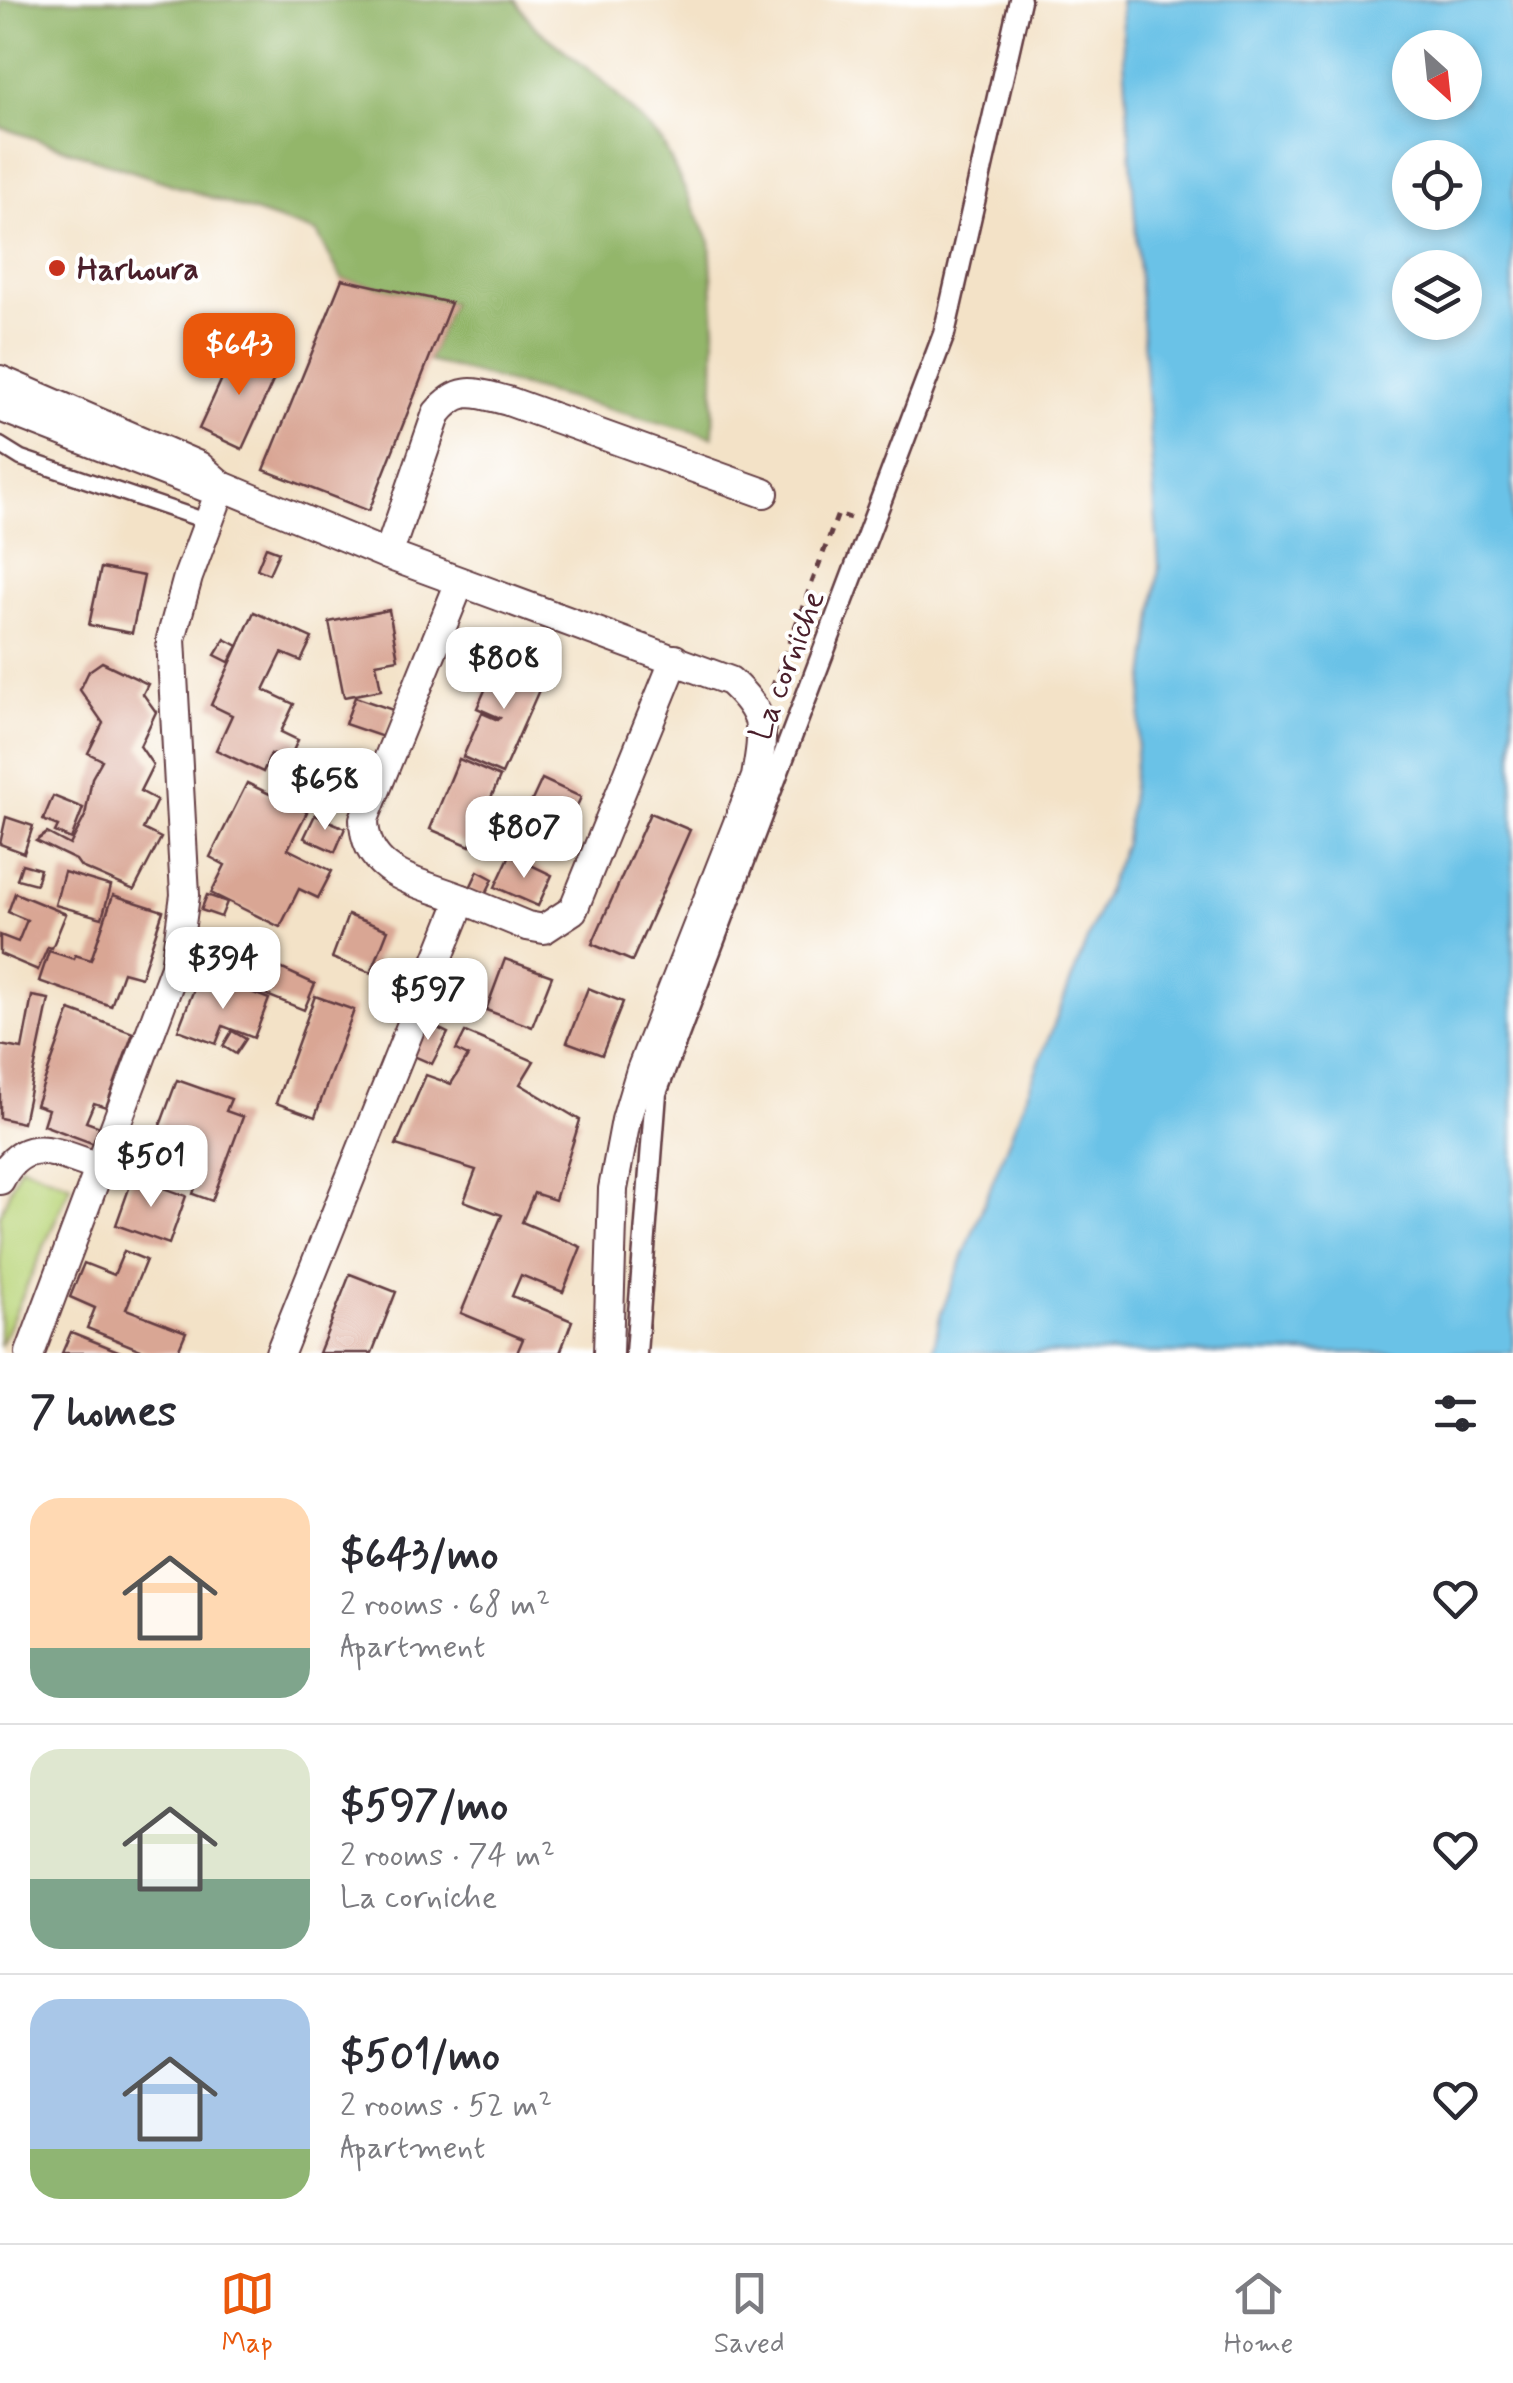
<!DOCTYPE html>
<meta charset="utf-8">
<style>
body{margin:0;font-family:Mynerve,sans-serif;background:#f7f7f7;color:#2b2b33;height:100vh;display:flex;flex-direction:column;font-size:38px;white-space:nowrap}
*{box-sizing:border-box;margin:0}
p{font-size:32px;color:#7c7c81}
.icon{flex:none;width:55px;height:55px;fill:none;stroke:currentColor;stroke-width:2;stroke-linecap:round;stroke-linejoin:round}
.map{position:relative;height:1353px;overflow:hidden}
.panel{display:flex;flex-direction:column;background:#fff;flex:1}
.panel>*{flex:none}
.needle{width:65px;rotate:153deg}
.fabs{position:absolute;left:1392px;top:30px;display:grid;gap:20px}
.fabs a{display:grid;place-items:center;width:90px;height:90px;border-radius:50%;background:#fff;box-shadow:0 5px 15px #0003;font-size:50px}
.price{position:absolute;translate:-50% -85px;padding:0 22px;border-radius:20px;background:#fff;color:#222;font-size:32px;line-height:65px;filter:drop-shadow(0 2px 5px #0008)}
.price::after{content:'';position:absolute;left:50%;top:60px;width:30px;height:22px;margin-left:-15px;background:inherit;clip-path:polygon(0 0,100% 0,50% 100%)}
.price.selected{background:#ea580c;color:#fff}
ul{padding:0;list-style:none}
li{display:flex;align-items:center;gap:30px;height:250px;padding:0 30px}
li+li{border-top:2px solid #e1e1e2}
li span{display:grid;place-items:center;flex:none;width:280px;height:200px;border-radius:30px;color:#555}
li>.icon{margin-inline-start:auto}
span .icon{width:120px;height:120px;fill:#fffc;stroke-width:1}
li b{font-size:42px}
h2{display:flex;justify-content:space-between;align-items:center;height:120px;padding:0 30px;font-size:42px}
.tab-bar{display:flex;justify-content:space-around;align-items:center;height:140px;border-top:2px solid #e1e1e2;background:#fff;font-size:28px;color:#7c7c81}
.tab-bar a{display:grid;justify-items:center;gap:5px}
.tab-bar .selected{color:#ea580c}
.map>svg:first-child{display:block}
.green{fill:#bad57a;stroke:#827a52;stroke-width:2.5}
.forest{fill:#93b66a;stroke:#6e6a4a;stroke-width:2.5}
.water{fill:#6ac2e7;stroke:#5a7089;stroke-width:2.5;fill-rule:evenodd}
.building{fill:#d9a694}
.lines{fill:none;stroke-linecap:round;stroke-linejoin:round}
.service-casing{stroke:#633c42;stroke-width:19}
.pedestrian-casing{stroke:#633c42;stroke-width:25}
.minor-casing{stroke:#633c42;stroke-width:32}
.path{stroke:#633c42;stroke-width:5;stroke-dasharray:8 8;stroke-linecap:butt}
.service{stroke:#fff;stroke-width:14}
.pedestrian{stroke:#fff;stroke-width:20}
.minor{stroke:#fff;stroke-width:28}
.poi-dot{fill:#c8321e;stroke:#fff;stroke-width:4}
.labels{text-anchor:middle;stroke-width:8;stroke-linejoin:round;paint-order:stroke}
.poi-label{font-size:32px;font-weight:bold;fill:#4a1f2b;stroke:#fff;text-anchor:start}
.street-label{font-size:32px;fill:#4a1f2b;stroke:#fff}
</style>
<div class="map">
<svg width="1513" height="1353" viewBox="0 0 1513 1353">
<rect width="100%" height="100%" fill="#fff"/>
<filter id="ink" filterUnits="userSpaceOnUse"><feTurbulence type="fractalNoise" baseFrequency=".01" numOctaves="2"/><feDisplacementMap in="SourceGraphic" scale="20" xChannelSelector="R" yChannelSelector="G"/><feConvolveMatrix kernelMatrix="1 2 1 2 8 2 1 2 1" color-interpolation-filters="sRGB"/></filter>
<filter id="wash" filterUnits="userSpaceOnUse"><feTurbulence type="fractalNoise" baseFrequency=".0048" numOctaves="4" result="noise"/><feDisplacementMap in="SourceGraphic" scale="40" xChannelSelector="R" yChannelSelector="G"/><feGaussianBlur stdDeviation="2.25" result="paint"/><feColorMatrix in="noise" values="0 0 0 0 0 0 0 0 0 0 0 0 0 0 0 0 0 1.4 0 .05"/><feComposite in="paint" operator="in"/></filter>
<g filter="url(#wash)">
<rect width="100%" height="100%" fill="#f3e2c7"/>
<polygon class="green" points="20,1165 71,1185 0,1347 0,1215"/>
<polygon class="forest" points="0,0 515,0 535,27 602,80 662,142 710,242 715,328 713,437 428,361 451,303 342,279 317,233 0,127"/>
<path class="water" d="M1120,0H1513V1353H933L940,1316L1125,843L1159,566ZM1410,48H1465V102H1410ZM1410,158H1465V212H1410ZM1410,268H1465V322H1410Z"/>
<g id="blocks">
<g class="building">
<polygon points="342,279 451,303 369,511 264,470"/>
<polygon points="236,348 279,368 242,449 199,429"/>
<polygon points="266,547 279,552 269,574 257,569"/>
<polygon points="101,568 144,576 132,633 89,625"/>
<polygon points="389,610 398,659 376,663 381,690 344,697 329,622"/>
<polygon points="254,612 312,638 301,661 282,653 264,690 294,704 281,732 298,740 288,762 271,754 263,772 216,750 232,715 211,705"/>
<polygon points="225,639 238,646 229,662 215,655"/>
<polygon points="502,652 547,672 502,774 463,757 482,713 498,720 500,718 477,708"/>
<polygon points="102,662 148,684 143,694 156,712 140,746 153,765 140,791 157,800 143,829 161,838 134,890 81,867 76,860 36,841 47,833 70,845 85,816 92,778 102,760 88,753 103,723 80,690 89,671"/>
<polygon points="355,697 393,710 383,737 345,724"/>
<polygon points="459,759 500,777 470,846 430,829"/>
<polygon points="542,779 581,797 563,837 523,820"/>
<polygon points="247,783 307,812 288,849 332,871 318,898 299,889 280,927 211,893 225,865 210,857"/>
<polygon points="53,796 83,808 71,839 55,832 58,826 43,820"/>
<polygon points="650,813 690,830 632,961 592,944"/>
<polygon points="315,815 345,828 335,852 304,838"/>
<polygon points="6,817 33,826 24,853 0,844"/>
<polygon points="510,855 552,875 538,906 495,887"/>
<polygon points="22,864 40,869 36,884 17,879"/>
<polygon points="478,871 493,879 484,897 469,890"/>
<polygon points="64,872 111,886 102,918 55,905"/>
<polygon points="15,893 66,914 52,948 48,947 38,970 0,954 0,935 18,942 27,920 8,912"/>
<polygon points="113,895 163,911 141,977 123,972 111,1006 39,981 49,951 74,959 75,955 91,960"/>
<polygon points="207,895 227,902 221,917 201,910"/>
<polygon points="348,915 388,930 371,973 332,958"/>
<polygon points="213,937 315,984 304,1010 200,968"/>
<polygon points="505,959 552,976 532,1027 486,1010"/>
<polygon points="225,982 269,999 254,1038 223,1026 216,1044 178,1030 196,984 220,993"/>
<polygon points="588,988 623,1002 602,1055 567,1042"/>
<polygon points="32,996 49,999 23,1123 0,1118 0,1045 22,1049"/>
<polygon points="315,996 354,1010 315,1117 276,1103"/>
<polygon points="70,1010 133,1033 106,1107 94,1103 86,1122 103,1128 97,1145 43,1125 48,1109 36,1105"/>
<polygon points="425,1022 448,1033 432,1064 409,1054"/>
<polygon points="232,1031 246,1039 236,1054 223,1046"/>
<polygon points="465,1032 534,1061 520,1084 580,1120 555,1200 534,1193 522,1222 581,1247 563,1292 521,1275 512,1296 572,1321 560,1353 517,1353 523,1339 461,1313 502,1215 464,1201 476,1170 396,1145 426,1075 451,1084 468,1056 456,1050"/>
<polygon points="177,1080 231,1099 226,1111 243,1117 212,1201 193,1194 199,1176 148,1158"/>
<polygon points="133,1177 186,1196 169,1244 116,1225"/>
<polygon points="124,1251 146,1260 126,1309 186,1332 177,1353 148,1353 87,1328 95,1308 70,1297 84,1263 114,1275"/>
<polygon points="350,1274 396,1292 372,1353 319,1353"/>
<polygon points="71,1332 123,1353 62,1353"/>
</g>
</g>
</g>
<g filter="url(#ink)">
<use href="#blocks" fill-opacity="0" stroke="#633c42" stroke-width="2.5"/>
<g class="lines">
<defs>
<polyline id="service" points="0,445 21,458 209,522"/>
<polyline id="pedestrian" points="636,1353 656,1093 944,334 1020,0"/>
<g id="minor">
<path d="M0,380L199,466L222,486L388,555L730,681C767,715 764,730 756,777L641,1070L626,1120L613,1189L608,1353"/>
<polyline points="0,407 205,487"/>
<path d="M388,555L437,413C461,384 476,393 508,401L764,493"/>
<path d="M460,582L364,819C364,875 419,882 462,899"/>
<path d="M0,1180C25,1132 57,1154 99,1167"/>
<polyline points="30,1353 175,967 185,895 171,639 188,577 222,486"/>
<polyline points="280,1353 462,899 527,926 544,929 573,910 675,659"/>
</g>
</defs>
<use href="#service" class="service-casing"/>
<use href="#pedestrian" class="pedestrian-casing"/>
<use href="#minor" class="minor-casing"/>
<polyline class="path" points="772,688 838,514 850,518"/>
<use href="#service" class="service"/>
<use href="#pedestrian" class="pedestrian"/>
<use href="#minor" class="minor"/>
</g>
</g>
<circle class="poi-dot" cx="57" cy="268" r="10"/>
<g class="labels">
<g class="poi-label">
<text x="77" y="279">Harhoura</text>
</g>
<g class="street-label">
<text transform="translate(786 665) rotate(-69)" y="11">La corniche</text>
</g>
</g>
</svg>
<div class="fabs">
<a><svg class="needle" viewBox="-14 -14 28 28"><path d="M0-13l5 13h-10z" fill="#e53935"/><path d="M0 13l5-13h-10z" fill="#7c7c81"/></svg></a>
<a><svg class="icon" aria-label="locate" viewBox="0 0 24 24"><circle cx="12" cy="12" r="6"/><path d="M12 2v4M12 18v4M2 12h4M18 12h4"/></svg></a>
<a><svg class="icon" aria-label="layers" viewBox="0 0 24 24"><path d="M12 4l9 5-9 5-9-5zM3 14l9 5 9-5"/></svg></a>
</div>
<b class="price selected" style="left:239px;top:398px">$643</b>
<b class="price" style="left:504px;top:712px">$808</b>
<b class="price" style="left:325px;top:833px">$658</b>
<b class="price" style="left:524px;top:881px">$807</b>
<b class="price" style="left:223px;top:1012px">$394</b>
<b class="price" style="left:428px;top:1043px">$597</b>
<b class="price" style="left:151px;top:1210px">$501</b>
</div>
<section class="panel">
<h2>7 homes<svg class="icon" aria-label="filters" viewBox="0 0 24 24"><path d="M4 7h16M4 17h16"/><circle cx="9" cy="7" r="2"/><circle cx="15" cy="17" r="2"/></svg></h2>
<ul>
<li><span style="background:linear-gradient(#ffd9b3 75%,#7fa58c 0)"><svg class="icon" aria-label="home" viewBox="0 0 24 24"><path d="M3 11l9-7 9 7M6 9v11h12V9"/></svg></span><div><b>$643/mo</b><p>2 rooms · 68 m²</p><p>Apartment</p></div><svg class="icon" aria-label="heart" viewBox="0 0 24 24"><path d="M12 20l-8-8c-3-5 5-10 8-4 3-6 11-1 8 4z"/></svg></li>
<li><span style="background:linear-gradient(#dfe7d0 65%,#7fa58c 0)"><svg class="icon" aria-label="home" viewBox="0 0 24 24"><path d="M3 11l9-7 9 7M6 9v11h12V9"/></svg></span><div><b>$597/mo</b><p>2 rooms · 74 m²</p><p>La corniche</p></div><svg class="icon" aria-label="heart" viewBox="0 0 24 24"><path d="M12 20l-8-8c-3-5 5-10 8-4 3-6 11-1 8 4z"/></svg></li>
<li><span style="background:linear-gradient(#a9c7e8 75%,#8fb573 0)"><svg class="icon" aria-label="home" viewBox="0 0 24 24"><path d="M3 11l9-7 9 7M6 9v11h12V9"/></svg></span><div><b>$501/mo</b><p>2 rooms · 52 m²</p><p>Apartment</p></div><svg class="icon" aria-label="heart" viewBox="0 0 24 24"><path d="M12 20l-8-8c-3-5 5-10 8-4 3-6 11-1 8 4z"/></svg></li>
</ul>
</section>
<nav class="tab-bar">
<a class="selected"><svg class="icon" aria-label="map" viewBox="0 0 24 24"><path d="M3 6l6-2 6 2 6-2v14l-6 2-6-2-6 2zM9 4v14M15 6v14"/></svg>Map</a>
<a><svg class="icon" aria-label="saved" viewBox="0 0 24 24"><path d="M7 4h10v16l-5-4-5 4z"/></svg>Saved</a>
<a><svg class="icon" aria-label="home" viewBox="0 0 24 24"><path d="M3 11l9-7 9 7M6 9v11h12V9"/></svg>Home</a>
</nav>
